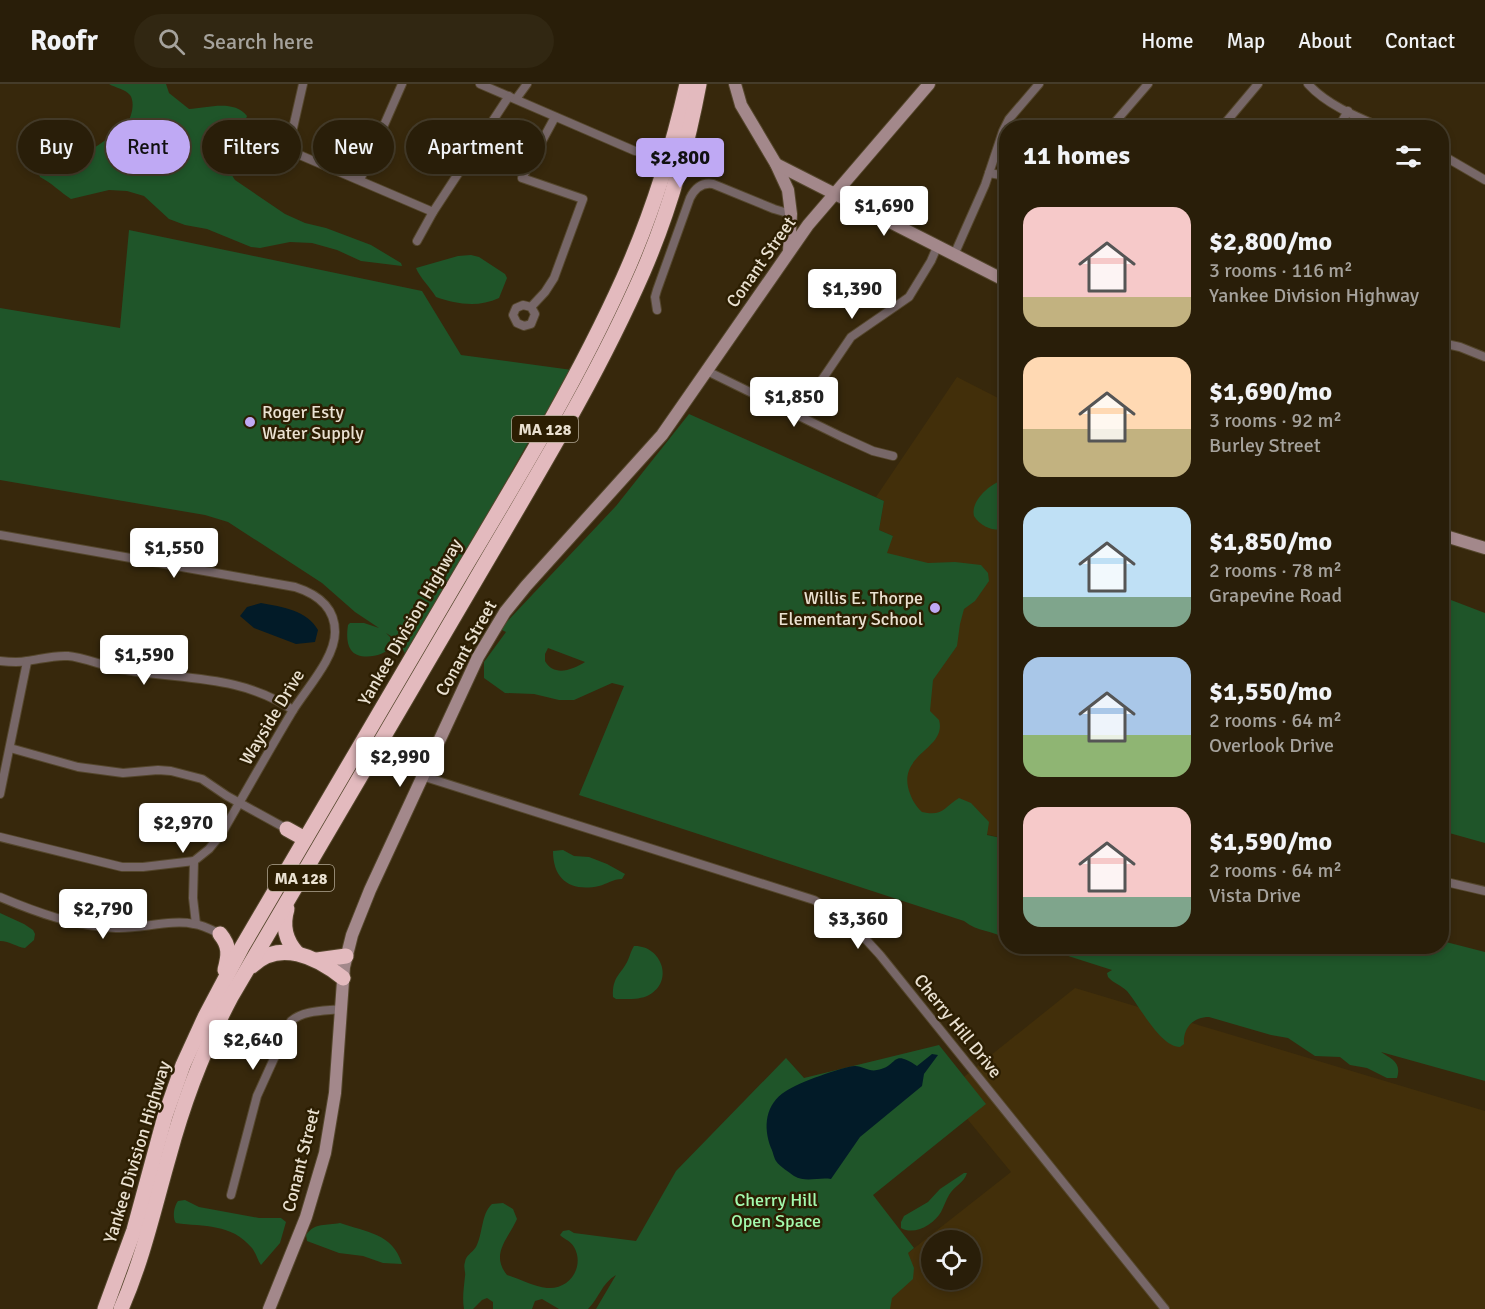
<!DOCTYPE html>
<meta charset="utf-8">
<style>
body{margin:0;font-family:Signika,sans-serif;background:#312712;color:#f1f3f6;height:100vh;display:flex;flex-direction:column;font-size:22px;white-space:nowrap}
*{box-sizing:border-box;margin:0}
p{font-size:20px;color:#a5a29c}
.icon{flex:none;width:33px;height:33px;fill:none;stroke:currentColor;stroke-width:2;stroke-linecap:round;stroke-linejoin:round}
.map{position:relative;flex:1;overflow:hidden}
.details{position:absolute;left:999px;top:36px;width:450px;height:834px;display:flex;flex-direction:column;background:#291e09;border-radius:24px;box-shadow:0 3px 9px #0003,0 0 0 2px #453c2a}
.details>*{flex:none}
.top-card{position:absolute;left:18px;top:36px;width:570px;height:54px;display:flex;gap:12px}
.tools{position:absolute;left:921px;top:1146px;display:grid;gap:12px}
.tools a{display:grid;place-items:center;width:60px;height:60px;border-radius:50%;background:#291e09;box-shadow:0 3px 9px #0003,0 0 0 2px #453c2a;font-size:30px}
.price{position:absolute;translate:-50% -51px;padding:0 14px;border-radius:6px;background:#fff;color:#222;font-size:20px;line-height:39px;filter:drop-shadow(0 2px 3px #0008)}
.price::after{content:'';position:absolute;left:50%;top:36px;width:18px;height:14px;margin-left:-9px;background:inherit;clip-path:polygon(0 0,100% 0,50% 100%)}
.price.active{background:#bfa9f4;color:#111}
ul{padding:0;list-style:none}
li{display:flex;align-items:center;gap:18px;height:150px;padding:0 24px}
li span{display:grid;place-items:center;flex:none;width:168px;height:120px;border-radius:18px;color:#555}
li>.icon{margin-inline-start:auto}
span .icon{width:72px;height:72px;fill:#fffc;stroke-width:1}
li b{font-size:26px}
h2{display:flex;justify-content:space-between;align-items:center;height:72px;padding:0 24px;font-size:26px}
.chip{padding:0 21px;border-radius:27px;background:#291e09;box-shadow:0 3px 9px #0003,0 0 0 2px #453c2a;font-size:21px;line-height:54px}
.chip.active{background:#bfa9f4;color:#111}
header{display:flex;align-items:center;gap:36px;box-sizing:border-box;height:84px;padding:0 30px;background:#291e09;border-bottom:2px solid #453c2a}
header strong{font-size:28px}
nav{display:flex;gap:33px;margin-inline-start:auto;font-size:21px}
.search{width:420px;height:54px;background:#312712;display:flex;align-items:center;gap:15px;box-sizing:border-box;padding:0 21px;border-radius:33px;color:#a5a29c;font-size:22px}
.map>svg:first-child{display:block}
.built{fill:#422f0a;fill-rule:evenodd}
.green{fill:#1f5529;fill-rule:evenodd}
.water{fill:#021b28}
.lines{fill:none;stroke-linecap:round;stroke-linejoin:round}
.minor-casing{stroke:#54462c;stroke-width:10}
.secondary-casing{stroke:#54462c;stroke-width:14}
.motorway-casing{stroke:#54462c;stroke-width:17}
.minor{stroke:#776768;stroke-width:8}
.secondary{stroke:#a3888b;stroke-width:12}
.motorway{stroke:#e3babe;stroke-width:15}
.poi-dot{fill:#bfa9f4;stroke:#2c1e02;stroke-width:2}
.labels{text-anchor:middle;stroke-width:5;stroke-linejoin:round;paint-order:stroke}
.shield{fill:#2c1e02;stroke:#b1a693;stroke-width:1.5}
.shield-label{font-size:16px;font-weight:bold;fill:#eae1d1}
.street-label{font-size:18px;fill:#eae1d1;stroke:#2c1e02}
.poi-label{font-size:18px;fill:#eae1d1;stroke:#2c1e02;text-anchor:start}
.park-label{font-size:18px;fill:#a3faae;stroke:#2c1e02}
</style>
<header>
<strong>Roofr</strong>
<div class="search"><svg class="icon" aria-label="search" viewBox="0 0 24 24"><circle cx="10" cy="10" r="6"/><path d="M15 15l6 6"/></svg>Search here</div>
<nav><a>Home</a><a>Map</a><a>About</a><a>Contact</a></nav>
</header>
<div class="map">
<svg width="1485" height="1225" viewBox="0 0 1485 1225">
<rect width="100%" height="100%" fill="#37280c"/>
<g class="built">
<polygon points="957,293 1006,318 1006,755 917,733 880,666 858,538 893,452 879,446 884,417 876,413"/>
<path d="M1075,904L1485,1027V1225H864L880,1199L908,1169L1011,1088L945,1008ZM932,1156H970V1196H932Z"/>
</g>
<g class="green">
<path d="M109,0H166L169,9L189,25C207,24 234,15 247,32C245,38 241,42 238,49C235,54 229,82 230,87C231,90 233,93 235,96L285,130L305,139L326,144L371,161L401,179L402,182L361,177L337,166L312,159L290,158L260,164L251,163L207,145L185,141L169,135L144,112L127,107L109,106L71,115C60,108 52,99 40,93L37,85L40,77C55,69 71,76 86,69C92,66 125,43 128,38C132,31 135,18 130,11C125,5 116,4 109,0Z"/>
<path d="M129,146L422,207L461,271L572,286L526,362L407,574L399,557L386,549L390,553L391,562C385,573 358,577 351,566C346,559 347,548 348,541L350,539H364L379,544L355,528L322,499L228,438L205,431L0,396V224L120,244Z"/>
<path d="M471,171L479,173L505,190L507,194L499,214C478,224 456,220 436,213C430,203 420,194 416,184L458,172Z"/>
<path d="M689,330L884,417L879,446L893,452L887,469L928,479L955,478L981,481L988,489L989,497L975,517L964,525L960,540L957,562L933,596L930,627L939,636C947,664 901,669 908,703C910,712 915,722 922,728C943,733 944,723 959,714L971,719L989,738L987,751L1006,755V855C993,846 977,848 964,837L579,711L624,602L612,599L574,616H559L534,610L505,609L484,594V578L506,548L500,545L616,422ZM548,564L585,578C572,586 554,593 545,577V570Z"/>
<path d="M1006,395V445C994,448 981,443 974,432C970,416 992,398 1006,395Z"/>
<path d="M1451,516L1485,529V759L1442,747V626C1453,601 1443,600 1442,576C1440,551 1442,540 1451,516Z"/>
<path d="M563,766L574,772L589,773L607,780L625,790L622,795C613,795 607,800 599,802C571,808 553,796 553,767Z"/>
<path d="M0,829L24,840L33,846L35,850L34,856L25,864C16,863 10,857 0,857Z"/>
<path d="M1442,857L1485,868V997L1381,968C1391,975 1402,978 1397,994H1387L1367,984L1350,981L1340,973L1315,972L1288,954L1271,951L1209,933C1193,933 1183,944 1184,960L1180,963C1160,963 1139,921 1127,907C1121,901 1113,899 1108,893L1107,889L1112,886L1040,863L1442,862Z"/>
<path d="M634,862C661,861 675,897 649,911C640,916 627,915 616,915L613,913C612,892 621,891 628,876C630,871 631,867 634,862Z"/>
<path d="M939,961L986,1020L873,1111L914,1164L908,1169L914,1184L913,1195L892,1214L890,1225H596L616,1191C602,1199 599,1214 588,1225H559L542,1215L535,1217L532,1225H493V1218L487,1214L482,1216L473,1225H464C462,1214 464,1203 465,1192C466,1188 463,1184 465,1178C466,1171 472,1169 476,1163C483,1150 481,1130 492,1120L503,1119L513,1125L517,1135C508,1155 490,1170 507,1191C520,1195 534,1203 547,1204C570,1206 585,1182 574,1163C570,1156 565,1156 560,1151L563,1147L569,1146L574,1149L636,1157L676,1087L786,974L804,994Z"/>
<path d="M964,1089H967C964,1099 954,1102 949,1111C946,1116 944,1122 941,1128C934,1140 915,1152 901,1144V1138L904,1132L928,1118L940,1105Z"/>
<path d="M185,1116L199,1123L259,1134H281L286,1138L280,1159L261,1181C257,1175 256,1169 252,1164C231,1139 204,1143 176,1139C172,1134 174,1122 178,1117Z"/>
<path d="M340,1139C365,1148 393,1149 402,1180L383,1179L363,1172L339,1169L307,1157L306,1151C315,1138 326,1142 340,1139Z"/>
</g>
<g class="water">
<path d="M261,519C282,523 307,526 318,546L315,558L296,560L254,544L240,532L247,523Z"/>
<path d="M932,970L938,971L924,990L922,1002L860,1053L831,1095C818,1093 806,1099 794,1092C789,1088 780,1083 776,1077C774,1074 773,1068 771,1064C763,1043 765,1020 786,1007C798,999 841,983 855,982C863,982 869,988 877,986C899,983 890,964 917,982Z"/>
</g>
<g class="lines">
<defs>
<g id="minor">
<polyline points="480,0 635,67"/>
<path d="M1308,0C1327,21 1357,33 1383,44"/>
<polyline points="516,15 527,0"/>
<polyline points="1110,44 1148,0"/>
<polyline points="1221,44 1258,0"/>
<polyline points="1338,44 1348,27"/>
<polyline points="288,66 433,128"/>
<polyline points="1442,71 1485,96"/>
<polyline points="274,87 288,66 303,0"/>
<polyline points="989,89 1006,92"/>
<polyline points="360,96 402,0"/>
<polyline points="417,157 433,128 509,12"/>
<polyline points="954,171 985,101 1003,47 1009,35 1039,0"/>
<polyline points="531,223 535,230 531,240 524,242 517,239 513,231 516,224 523,221 531,223 545,208 554,194 583,115 522,94 555,33"/>
<path d="M657,226L655,213L657,206L690,114C695,104 702,98 713,100L774,125L791,130"/>
<polyline points="1442,259 1460,263 1485,273"/>
<polyline points="707,287 842,353 873,367 893,372"/>
<polyline points="798,331 851,253 909,213 931,177 937,163"/>
<path d="M0,451L295,503C317,510 335,523 335,548C335,575 305,606 292,628C268,668 245,709 222,749L209,765L194,777L193,814L196,840"/>
<path d="M0,577C9,578 18,579 27,577C41,575 54,571 68,572C84,573 108,584 126,586C185,596 241,591 293,626"/>
<polyline points="10,664 78,683 123,689 158,686 171,687 202,695 227,712 287,745"/>
<polyline points="422,692 814,816 849,837 880,871 1165,1225"/>
<polyline points="0,710 27,578"/>
<polyline points="0,753 122,783 143,783 194,777"/>
<polyline points="1442,797 1485,807"/>
<path d="M0,813C38,829 74,842 116,844C141,845 171,835 194,840C203,841 212,846 220,850"/>
<path d="M231,1111L257,1012L291,937C304,926 324,927 341,925"/>
</g>
<g id="secondary">
<polyline points="735,0 741,21 776,80 788,106 791,130 789,167"/>
<polyline points="776,80 1006,197"/>
<polyline points="1442,451 1485,464"/>
<polyline points="269,1225 306,1133 325,1069 335,1009 344,883 352,851 370,806 478,573 505,528 526,502 662,351 808,141 929,0"/>
</g>
<g id="motorway">
<polyline points="287,745 305,755"/>
<path d="M287,825C282,841 286,857 297,869"/>
<path d="M220,850C230,862 229,871 225,886"/>
<polyline points="317,876 346,872"/>
<path d="M252,882C279,855 317,873 343,894"/>
<path d="M105,1225L134,1146L165,1032L183,981L205,933L242,863C316,736 391,610 465,483C521,389 578,295 623,195C651,133 672,66 687,0"/>
<path d="M121,1225C143,1175 154,1124 169,1072C184,1016 204,964 231,913C310,776 391,639 472,502C532,399 595,298 643,188C669,128 687,64 699,0"/>
</g>
</defs>
<use href="#minor" class="minor-casing"/>
<use href="#secondary" class="secondary-casing"/>
<use href="#motorway" class="motorway-casing"/>
<use href="#minor" class="minor"/>
<use href="#secondary" class="secondary"/>
<use href="#motorway" class="motorway"/>
</g>
<g class="poi-dot">
<circle cx="250" cy="338" r="6"/>
<circle cx="935" cy="524" r="6"/>
</g>
<g class="labels">
<g class="shield">
<rect x="512" y="332" width="66" height="26" rx="4.5"/>
<rect x="268" y="781" width="66" height="26" rx="4.5"/>
</g>
<g class="shield-label">
<text x="545" y="351">MA 128</text>
<text x="301" y="800">MA 128</text>
</g>
<g class="street-label">
<text transform="translate(761 178) rotate(-55)" y="6">Conant Street</text>
<text transform="translate(410 538) rotate(-60)" y="6">Yankee Division Highway</text>
<text transform="translate(466 564) rotate(-61)" y="6">Conant Street</text>
<text transform="translate(272 633) rotate(-59)" y="6">Wayside Drive</text>
<text transform="translate(958 942) rotate(51)" y="6">Cherry Hill Drive</text>
<text transform="translate(137 1068) rotate(-73)" y="6">Yankee Division Highway</text>
<text transform="translate(301 1076) rotate(-76)" y="6">Conant Street</text>
</g>
<g class="poi-label">
<text x="262" y="334">Roger Esty<tspan x="262" dy="21">Water Supply</tspan></text>
<text x="923" y="520" text-anchor="end">Willis E. Thorpe<tspan x="923" dy="21">Elementary School</tspan></text>
</g>
<g class="park-label">
<text x="776" y="1122">Cherry Hill<tspan x="776" dy="21">Open Space</tspan></text>
</g>
</g>
</svg>
<div class="tools">
<a><svg class="icon" aria-label="locate" viewBox="0 0 24 24"><circle cx="12" cy="12" r="6"/><path d="M12 2v4M12 18v4M2 12h4M18 12h4"/></svg></a>
</div>
<b class="price active" style="left:680px;top:105px">$2,800</b>
<b class="price" style="left:884px;top:153px">$1,690</b>
<b class="price" style="left:852px;top:236px">$1,390</b>
<b class="price" style="left:794px;top:344px">$1,850</b>
<b class="price" style="left:174px;top:495px">$1,550</b>
<b class="price" style="left:144px;top:602px">$1,590</b>
<b class="price" style="left:400px;top:704px">$2,990</b>
<b class="price" style="left:183px;top:770px">$2,970</b>
<b class="price" style="left:103px;top:856px">$2,790</b>
<b class="price" style="left:858px;top:866px">$3,360</b>
<b class="price" style="left:253px;top:987px">$2,640</b>
<div class="top-card">
<a class="chip">Buy</a>
<a class="chip active">Rent</a>
<a class="chip">Filters</a>
<a class="chip">New</a>
<a class="chip">Apartment</a>
</div>
<section class="details">
<h2>11 homes<svg class="icon" aria-label="filters" viewBox="0 0 24 24"><path d="M4 7h16M4 17h16"/><circle cx="9" cy="7" r="2"/><circle cx="15" cy="17" r="2"/></svg></h2>
<ul>
<li><span style="background:linear-gradient(#f6c9c9 75%,#c2b280 0)"><svg class="icon" aria-label="home" viewBox="0 0 24 24"><path d="M3 11l9-7 9 7M6 9v11h12V9"/></svg></span><div><b>$2,800/mo</b><p>3 rooms · 116 m²</p><p>Yankee Division Highway</p></div></li>
<li><span style="background:linear-gradient(#ffd9b3 60%,#c2b280 0)"><svg class="icon" aria-label="home" viewBox="0 0 24 24"><path d="M3 11l9-7 9 7M6 9v11h12V9"/></svg></span><div><b>$1,690/mo</b><p>3 rooms · 92 m²</p><p>Burley Street</p></div></li>
<li><span style="background:linear-gradient(#bfe0f5 75%,#7fa58c 0)"><svg class="icon" aria-label="home" viewBox="0 0 24 24"><path d="M3 11l9-7 9 7M6 9v11h12V9"/></svg></span><div><b>$1,850/mo</b><p>2 rooms · 78 m²</p><p>Grapevine Road</p></div></li>
<li><span style="background:linear-gradient(#a9c7e8 65%,#8fb573 0)"><svg class="icon" aria-label="home" viewBox="0 0 24 24"><path d="M3 11l9-7 9 7M6 9v11h12V9"/></svg></span><div><b>$1,550/mo</b><p>2 rooms · 64 m²</p><p>Overlook Drive</p></div></li>
<li><span style="background:linear-gradient(#f6c9c9 75%,#7fa58c 0)"><svg class="icon" aria-label="home" viewBox="0 0 24 24"><path d="M3 11l9-7 9 7M6 9v11h12V9"/></svg></span><div><b>$1,590/mo</b><p>2 rooms · 64 m²</p><p>Vista Drive</p></div></li>
</ul>
</section>
</div>
